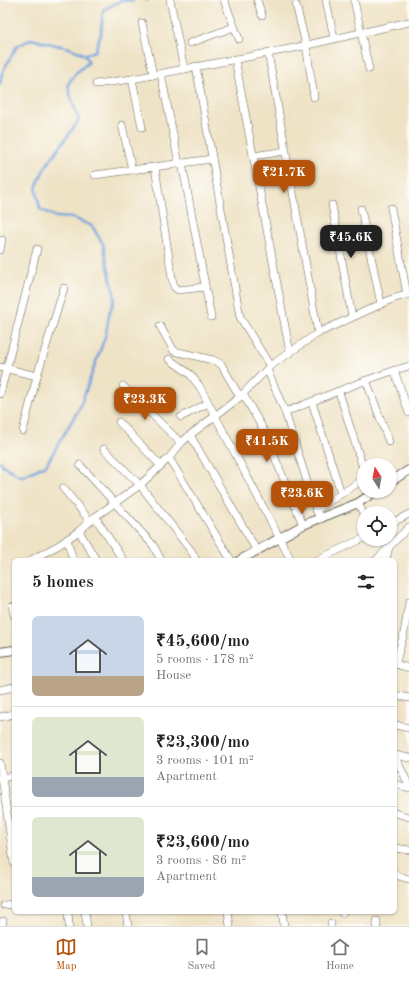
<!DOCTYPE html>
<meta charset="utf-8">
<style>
body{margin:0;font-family:"Old Standard TT",serif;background:#f6f6f6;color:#222;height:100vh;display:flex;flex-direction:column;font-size:15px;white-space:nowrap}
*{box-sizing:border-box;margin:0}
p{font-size:13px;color:#767676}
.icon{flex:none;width:22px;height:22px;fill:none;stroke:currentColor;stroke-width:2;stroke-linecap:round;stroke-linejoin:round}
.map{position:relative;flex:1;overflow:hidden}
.side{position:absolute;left:12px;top:558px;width:385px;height:356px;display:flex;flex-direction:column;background:#fff;border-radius:6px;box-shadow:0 1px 3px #0004}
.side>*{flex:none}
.needle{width:26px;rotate:349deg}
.buttons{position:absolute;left:357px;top:458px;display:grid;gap:8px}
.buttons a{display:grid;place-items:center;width:40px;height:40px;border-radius:50%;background:#fff;box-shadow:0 1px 3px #0004;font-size:20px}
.price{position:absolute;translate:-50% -34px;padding:0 9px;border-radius:8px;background:#b45309;color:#fff;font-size:13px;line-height:26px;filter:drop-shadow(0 1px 2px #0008)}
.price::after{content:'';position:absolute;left:50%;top:24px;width:12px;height:9px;margin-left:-6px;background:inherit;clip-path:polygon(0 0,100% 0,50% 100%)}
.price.current{background:#222;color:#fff}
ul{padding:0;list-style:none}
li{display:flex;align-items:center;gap:12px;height:100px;padding:0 20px}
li+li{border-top:1px solid #e0e0e0}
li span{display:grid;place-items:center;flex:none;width:112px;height:80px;border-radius:6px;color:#555}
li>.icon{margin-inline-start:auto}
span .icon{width:48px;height:48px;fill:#fffc;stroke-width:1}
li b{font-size:17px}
h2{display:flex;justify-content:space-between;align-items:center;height:48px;padding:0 20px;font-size:17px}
.menu{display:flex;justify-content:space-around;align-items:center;height:56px;border-top:1px solid #e0e0e0;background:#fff;font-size:11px;color:#767676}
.menu a{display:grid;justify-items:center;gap:2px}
.menu .current{color:#b45309}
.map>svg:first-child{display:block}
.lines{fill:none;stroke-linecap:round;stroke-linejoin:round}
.stream{stroke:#72a2dc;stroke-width:2.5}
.minor-casing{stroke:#666258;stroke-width:8}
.tertiary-casing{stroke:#666258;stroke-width:10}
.minor{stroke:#fff;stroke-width:7}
.tertiary{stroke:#fff;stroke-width:8}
</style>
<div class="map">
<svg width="409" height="926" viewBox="0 0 409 926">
<rect width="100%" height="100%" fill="#fdfcf7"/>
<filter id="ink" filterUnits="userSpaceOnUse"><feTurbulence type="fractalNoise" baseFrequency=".025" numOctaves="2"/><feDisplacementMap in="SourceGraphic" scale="8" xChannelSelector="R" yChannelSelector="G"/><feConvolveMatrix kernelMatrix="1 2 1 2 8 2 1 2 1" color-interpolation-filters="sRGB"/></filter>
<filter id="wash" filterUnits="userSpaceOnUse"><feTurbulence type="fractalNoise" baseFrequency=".012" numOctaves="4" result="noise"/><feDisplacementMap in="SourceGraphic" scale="16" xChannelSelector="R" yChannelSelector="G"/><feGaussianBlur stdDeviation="0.9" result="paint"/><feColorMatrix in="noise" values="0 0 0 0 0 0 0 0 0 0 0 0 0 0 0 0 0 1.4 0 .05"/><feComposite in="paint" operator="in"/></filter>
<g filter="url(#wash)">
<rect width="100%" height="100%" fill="#efe3c6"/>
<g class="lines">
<g class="stream">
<polyline points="146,0 148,0"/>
<path d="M0,84L2,73L17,46L32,39C50,45 69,45 85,55L95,51L101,34L103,10L120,1L133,0"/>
<polyline points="0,461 1,464 21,477 46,465 80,407 106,334 109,314 115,298 103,244 92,226 73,218 56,217 40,209 36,188 44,169 79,120 70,95 68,84 76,73 89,62 85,55"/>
</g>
</g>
</g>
<g filter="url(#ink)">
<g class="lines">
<defs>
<g id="minor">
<polyline points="170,0 184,69"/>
<polyline points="224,0 239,39"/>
<polyline points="257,0 262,15"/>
<polyline points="326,0 334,38"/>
<polyline points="354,0 369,69"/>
<polyline points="296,5 306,45 314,97"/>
<polyline points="142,23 153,75"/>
<polyline points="190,43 234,27"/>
<polyline points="268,52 318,333"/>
<polyline points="235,59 290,353"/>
<polyline points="196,66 240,317 270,366"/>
<polyline points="161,74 179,164"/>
<polyline points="132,79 142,127"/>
<polyline points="96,84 132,79 294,48 409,22"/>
<polyline points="122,125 132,170"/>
<polyline points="253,156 286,151"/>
<polyline points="182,163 211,317"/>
<polyline points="155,167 172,278 174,287 178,290 205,287"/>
<polyline points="95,175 212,159"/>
<polyline points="332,205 352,317"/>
<polyline points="391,208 407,295"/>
<polyline points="361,209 381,304"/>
<polyline points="0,250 2,240"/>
<polyline points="160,326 174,351 213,360 221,364 240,397"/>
<polyline points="169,359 190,374 200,387 291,560"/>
<polyline points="0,367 37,376"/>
<polyline points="267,369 285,412 316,510 321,519"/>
<polyline points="394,370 409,413"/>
<polyline points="366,380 389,442"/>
<polyline points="123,386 181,443"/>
<polyline points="339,392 364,471"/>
<polyline points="0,394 37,249"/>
<polyline points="243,394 263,429 303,525"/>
<polyline points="312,402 341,493"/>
<path d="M285,412C326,397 366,378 409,366"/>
<polyline points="181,417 208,403"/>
<polyline points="119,422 161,466"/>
<polyline points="23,431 37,376 64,288"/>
<polyline points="190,435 257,551"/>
<polyline points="104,449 140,485 192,552 196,560"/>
<polyline points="169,458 231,560"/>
<polyline points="80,465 153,545 161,560"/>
<polyline points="63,488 90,521"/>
<polyline points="358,503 364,515"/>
<polyline points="316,510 364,479"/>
<polyline points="95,517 123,560"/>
<polyline points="390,524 409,514"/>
<polyline points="79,531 96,560"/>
<polyline points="67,539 73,560"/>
<polyline points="31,560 59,545 79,531 95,517 140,485 169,458 181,443 190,435 240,397 270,366 318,333 392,299 409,294"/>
<polyline points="317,560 364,538"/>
<polyline points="376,560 409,527"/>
<polyline points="386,560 389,547"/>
<polyline points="12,606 14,615"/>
<polyline points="395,664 409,668"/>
<polyline points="395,665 404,633 409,602"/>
<polyline points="0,690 14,687"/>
<polyline points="395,695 409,698"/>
<polyline points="0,717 14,714"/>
<polyline points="395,725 409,728"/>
<polyline points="395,755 409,758"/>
<polyline points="395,757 409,785"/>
<polyline points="0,763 14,863"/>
<polyline points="0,778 14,776"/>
<polyline points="395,784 409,788"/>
<polyline points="395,813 409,817"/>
<polyline points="395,848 409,850"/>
<polyline points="395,875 409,879"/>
<polyline points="4,905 14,904"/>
<polyline points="68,912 69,926"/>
<polyline points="85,912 87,926"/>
<polyline points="126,912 128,926"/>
<polyline points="228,912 230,926"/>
<polyline points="282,912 284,926"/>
<polyline points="342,913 343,912"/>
<polyline points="377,921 377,926"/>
<polyline points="331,923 331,926"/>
<polyline points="2,926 3,921"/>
</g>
<g id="tertiary">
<polyline points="390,482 409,470"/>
<polyline points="240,560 303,525 358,503 376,491"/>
<polyline points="0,652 14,650"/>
</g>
</defs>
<use href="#minor" class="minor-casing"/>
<use href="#tertiary" class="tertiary-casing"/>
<use href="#minor" class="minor"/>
<use href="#tertiary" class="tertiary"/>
</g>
</g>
</svg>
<div class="buttons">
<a><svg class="needle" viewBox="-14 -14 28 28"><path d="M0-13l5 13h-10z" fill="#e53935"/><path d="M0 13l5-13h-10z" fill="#767676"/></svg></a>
<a><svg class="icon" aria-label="locate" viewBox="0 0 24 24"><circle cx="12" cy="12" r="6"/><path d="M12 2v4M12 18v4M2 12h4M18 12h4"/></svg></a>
</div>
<b class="price" style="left:284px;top:194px">₹21.7K</b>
<b class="price current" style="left:351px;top:259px">₹45.6K</b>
<b class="price" style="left:145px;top:421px">₹23.3K</b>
<b class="price" style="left:267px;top:463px">₹41.5K</b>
<b class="price" style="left:302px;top:515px">₹23.6K</b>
<section class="side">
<h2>5 homes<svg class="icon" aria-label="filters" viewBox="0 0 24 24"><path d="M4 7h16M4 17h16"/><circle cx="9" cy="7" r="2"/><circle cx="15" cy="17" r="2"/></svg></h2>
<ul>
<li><span style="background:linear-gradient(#c9d6e8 75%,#b9a48a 0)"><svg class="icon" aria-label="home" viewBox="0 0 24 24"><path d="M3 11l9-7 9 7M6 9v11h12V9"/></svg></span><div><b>₹45,600/mo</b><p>5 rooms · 178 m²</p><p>House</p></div></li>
<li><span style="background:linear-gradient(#dfe7d0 75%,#9aa5b1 0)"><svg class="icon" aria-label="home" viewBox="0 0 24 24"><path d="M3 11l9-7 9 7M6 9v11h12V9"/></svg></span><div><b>₹23,300/mo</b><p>3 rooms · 101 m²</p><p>Apartment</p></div></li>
<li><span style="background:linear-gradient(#dfe7d0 75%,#9aa5b1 0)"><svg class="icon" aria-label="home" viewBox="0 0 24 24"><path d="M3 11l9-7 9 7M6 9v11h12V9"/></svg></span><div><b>₹23,600/mo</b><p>3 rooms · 86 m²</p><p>Apartment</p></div></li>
</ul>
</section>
</div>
<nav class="menu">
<a class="current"><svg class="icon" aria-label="map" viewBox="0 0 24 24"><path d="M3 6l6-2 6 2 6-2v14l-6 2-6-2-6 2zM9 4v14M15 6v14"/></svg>Map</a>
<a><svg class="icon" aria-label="saved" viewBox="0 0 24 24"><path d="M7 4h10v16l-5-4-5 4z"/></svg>Saved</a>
<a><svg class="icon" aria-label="home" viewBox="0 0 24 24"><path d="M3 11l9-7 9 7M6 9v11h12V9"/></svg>Home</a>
</nav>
